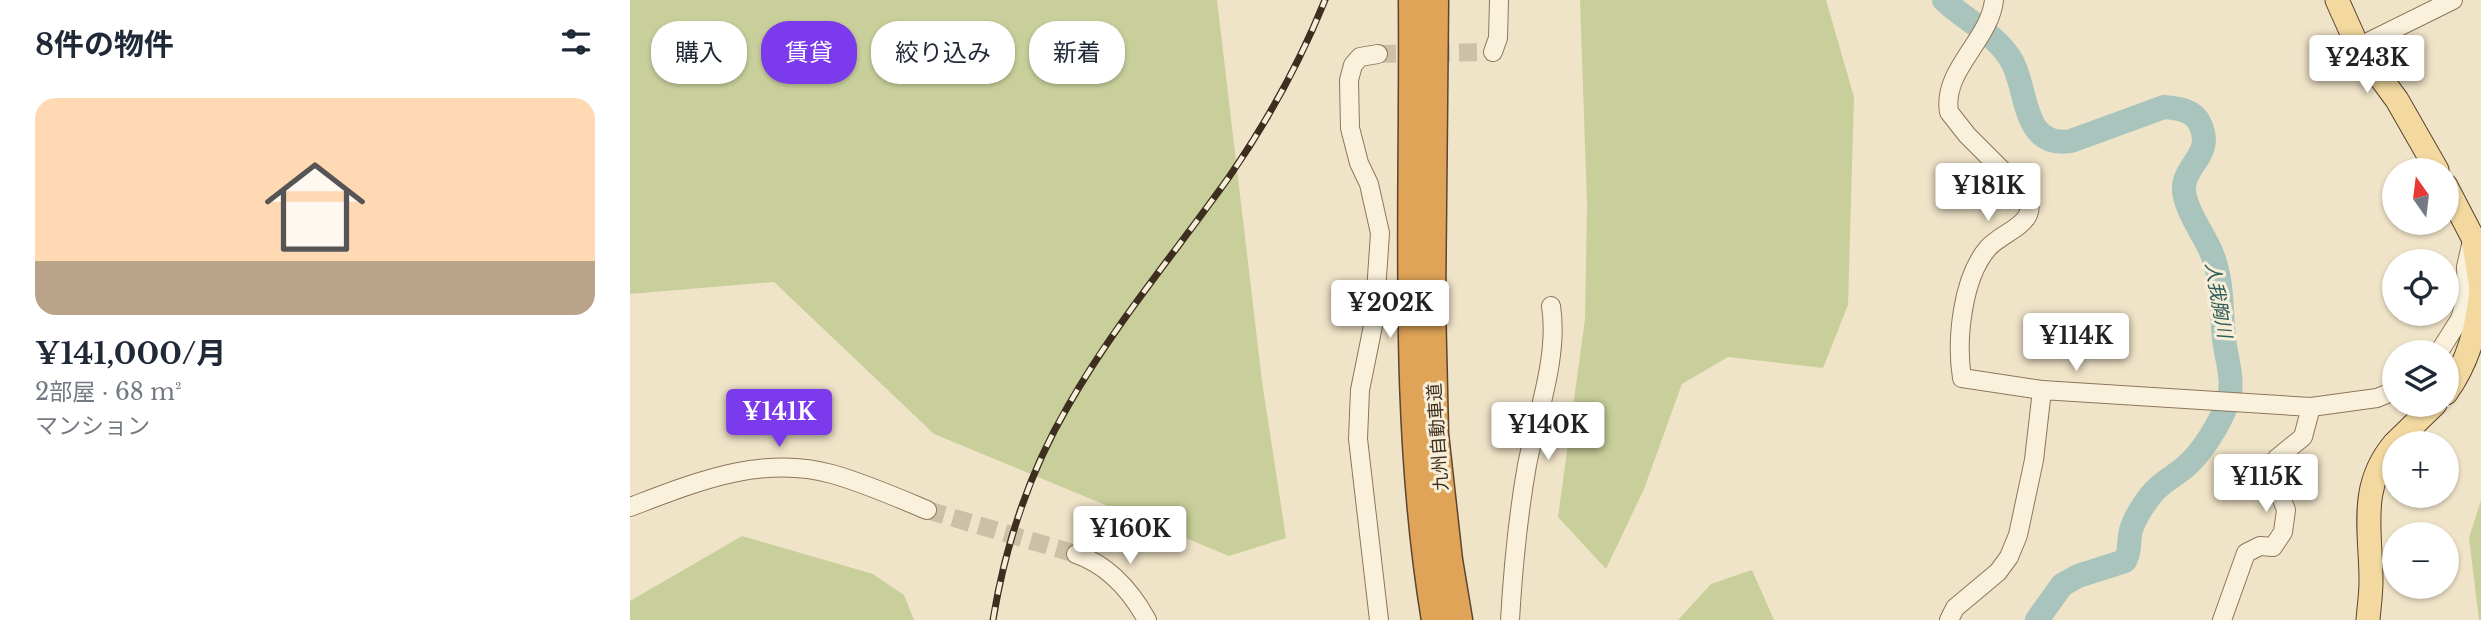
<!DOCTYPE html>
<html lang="ja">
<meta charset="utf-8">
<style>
body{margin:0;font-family:"Libre Baskerville","Noto Sans JP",serif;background:#f2f2f3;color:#1f2937;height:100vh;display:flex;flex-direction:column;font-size:26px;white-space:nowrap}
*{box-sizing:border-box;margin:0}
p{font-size:23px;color:#747a83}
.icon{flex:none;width:38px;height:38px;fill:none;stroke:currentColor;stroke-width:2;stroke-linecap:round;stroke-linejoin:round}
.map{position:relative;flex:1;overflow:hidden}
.details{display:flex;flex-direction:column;background:#fff;width:630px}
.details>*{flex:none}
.top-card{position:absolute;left:21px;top:21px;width:665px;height:63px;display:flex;gap:14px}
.needle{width:46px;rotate:346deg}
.fabs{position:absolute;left:1752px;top:158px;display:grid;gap:14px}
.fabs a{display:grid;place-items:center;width:77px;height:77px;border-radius:50%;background:#fff;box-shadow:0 2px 5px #0004;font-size:35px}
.price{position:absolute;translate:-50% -60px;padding:0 16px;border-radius:7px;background:#fff;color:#222;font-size:23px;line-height:46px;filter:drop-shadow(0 2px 4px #0008)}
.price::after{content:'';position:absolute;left:50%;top:42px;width:21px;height:16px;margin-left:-10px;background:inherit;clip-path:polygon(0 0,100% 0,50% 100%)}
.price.active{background:#7c3aed;color:#fff}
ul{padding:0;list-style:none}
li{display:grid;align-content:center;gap:14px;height:371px;padding:0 35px}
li+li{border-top:2px solid #e0e1e3}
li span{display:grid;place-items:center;height:217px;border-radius:21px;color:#555}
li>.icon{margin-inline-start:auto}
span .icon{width:126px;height:126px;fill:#fffc;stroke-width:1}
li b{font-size:30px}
h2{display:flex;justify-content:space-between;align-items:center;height:84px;padding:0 35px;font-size:30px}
.chip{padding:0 24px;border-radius:28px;background:#fff;box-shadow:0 2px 5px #0004;font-size:24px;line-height:63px}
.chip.active{background:#7c3aed;color:#fff}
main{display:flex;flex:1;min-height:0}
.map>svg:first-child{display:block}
.green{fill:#c9cf9b}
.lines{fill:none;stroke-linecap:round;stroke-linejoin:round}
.river{stroke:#a9c4bc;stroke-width:24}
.minor-tunnel{stroke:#ccc0a6;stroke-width:18;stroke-dasharray:18 9;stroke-linecap:butt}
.minor-casing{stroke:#8d765c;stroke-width:20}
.major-casing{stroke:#5b4430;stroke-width:25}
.highway-casing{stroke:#5b4430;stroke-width:29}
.minor{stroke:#faf1dc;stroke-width:18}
.major{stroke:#f3d9a0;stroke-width:23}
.highway{stroke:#e0a458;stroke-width:26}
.rail-casing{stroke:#3d2e20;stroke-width:7}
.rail{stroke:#f7eed8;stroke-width:4.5;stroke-dasharray:13;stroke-linecap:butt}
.labels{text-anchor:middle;stroke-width:6;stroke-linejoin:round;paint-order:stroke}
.street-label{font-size:18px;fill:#3d2e20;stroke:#f7eed8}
.water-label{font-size:19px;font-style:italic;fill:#2f5d5a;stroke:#f7eed8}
</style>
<main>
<section class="details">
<h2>8件の物件<svg class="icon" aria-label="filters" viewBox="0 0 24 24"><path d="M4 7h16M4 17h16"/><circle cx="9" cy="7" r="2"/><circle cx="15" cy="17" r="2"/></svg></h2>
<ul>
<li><span style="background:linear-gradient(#ffd9b3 75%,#b9a48a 0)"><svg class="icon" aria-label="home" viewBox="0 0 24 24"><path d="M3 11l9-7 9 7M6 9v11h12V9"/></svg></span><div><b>¥141,000/月</b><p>2部屋 · 68 m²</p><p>マンション</p></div></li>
</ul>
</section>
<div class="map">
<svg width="1851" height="620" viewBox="0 0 1851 620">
<rect width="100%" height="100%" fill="#f0e4c8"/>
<g class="green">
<polygon points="0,0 587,0 632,381 656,538 599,556 304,434 144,282 0,294"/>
<polygon points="950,0 1196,0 1224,97 1218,305 1193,368 1098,357 1052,384 1014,489 976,569 928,517 955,319 957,205"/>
<polygon points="1851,500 1851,620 1849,620 1839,538"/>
<polygon points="112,536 243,574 274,595 284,620 0,620 0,601"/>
<polygon points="1122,570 1144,620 1048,620 1081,584"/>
</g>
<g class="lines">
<path class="river" d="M1314,0C1335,20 1364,33 1380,58C1399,87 1390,149 1441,141L1534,107C1547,108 1564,110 1570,124C1586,158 1547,166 1555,197C1560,218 1574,234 1582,254C1593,281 1591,310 1594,338C1596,359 1605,381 1598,401C1590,424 1572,453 1554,468C1543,477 1530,483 1521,495C1514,504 1506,516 1502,527C1497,540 1502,549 1495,561L1448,576L1432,585L1407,620"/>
<g class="minor-tunnel">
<polyline points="748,54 863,52"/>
<polyline points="297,510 446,554"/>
</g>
<defs>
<g id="minor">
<path d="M1364,0C1360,40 1312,70 1319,112L1337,135L1394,192C1414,223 1374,230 1358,248C1332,278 1326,340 1332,378L1412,390"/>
<polyline points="1728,47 1823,0"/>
<polyline points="863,52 868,38 869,0"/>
<polyline points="748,54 730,57 723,65 719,80 720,128 729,163 739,184 750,233 744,321 730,390 728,439 749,620"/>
<polyline points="1809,352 1830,319 1837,295 1836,267 1841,245"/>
<path d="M0,507C64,483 132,454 202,474C234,483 266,497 297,510"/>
<path d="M446,554C478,565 501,591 517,620"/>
<path d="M880,620C883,568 888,516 897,465C907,415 929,356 921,306"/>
<polyline points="1319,620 1325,608 1368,572 1379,557 1388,535 1404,460 1412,390 1681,407 1747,398 1764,391"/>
<polyline points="1592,620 1616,553 1630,546 1643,547 1653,532 1656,510 1643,476 1646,459 1673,437 1681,407"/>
</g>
<g id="major">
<polyline points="1707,0 1728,47 1767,100 1807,170"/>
<polyline points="1816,186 1843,238 1851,289"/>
<path d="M1816,393C1839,361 1847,328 1851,290"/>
<polyline points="1765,443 1805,404"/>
<path d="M1738,620C1739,607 1741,594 1741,581C1741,531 1728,487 1764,444"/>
</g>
<g id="highway">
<path d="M782,0C784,206 771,416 805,620"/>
<polyline points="805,0 802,304 805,434 819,560 829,620"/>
</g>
</defs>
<use href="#minor" class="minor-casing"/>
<use href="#major" class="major-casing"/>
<use href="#highway" class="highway-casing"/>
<use href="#minor" class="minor"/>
<use href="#major" class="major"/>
<use href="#highway" class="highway"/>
<defs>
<path id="rail" d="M363,620C375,546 400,471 438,406C484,325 545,253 599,177C637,122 670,62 695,0"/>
</defs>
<use href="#rail" class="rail-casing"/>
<use href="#rail" class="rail"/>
</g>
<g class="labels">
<g class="street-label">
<text transform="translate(808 437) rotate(-94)" y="6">九州自動車道</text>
</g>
<g class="water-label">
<text transform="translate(1589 300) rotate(80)" y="7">人我胸川</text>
</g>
</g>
</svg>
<div class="fabs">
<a><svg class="needle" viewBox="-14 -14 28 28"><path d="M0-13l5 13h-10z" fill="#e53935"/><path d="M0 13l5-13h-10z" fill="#747a83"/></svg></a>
<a><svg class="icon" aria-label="locate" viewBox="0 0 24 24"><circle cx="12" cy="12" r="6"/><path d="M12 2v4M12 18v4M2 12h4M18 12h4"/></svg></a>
<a><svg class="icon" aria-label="layers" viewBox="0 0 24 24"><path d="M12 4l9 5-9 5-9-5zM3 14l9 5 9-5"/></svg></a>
<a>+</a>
<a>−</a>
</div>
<b class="price" style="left:1737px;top:95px">¥243K</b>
<b class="price" style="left:1358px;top:223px">¥181K</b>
<b class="price" style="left:760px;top:340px">¥202K</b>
<b class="price" style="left:1446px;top:373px">¥114K</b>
<b class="price active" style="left:149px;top:449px">¥141K</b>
<b class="price" style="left:918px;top:462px">¥140K</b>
<b class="price" style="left:1636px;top:514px">¥115K</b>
<b class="price" style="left:500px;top:566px">¥160K</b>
<div class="top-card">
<a class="chip">購入</a>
<a class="chip active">賃貸</a>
<a class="chip">絞り込み</a>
<a class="chip">新着</a>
</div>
</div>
</main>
